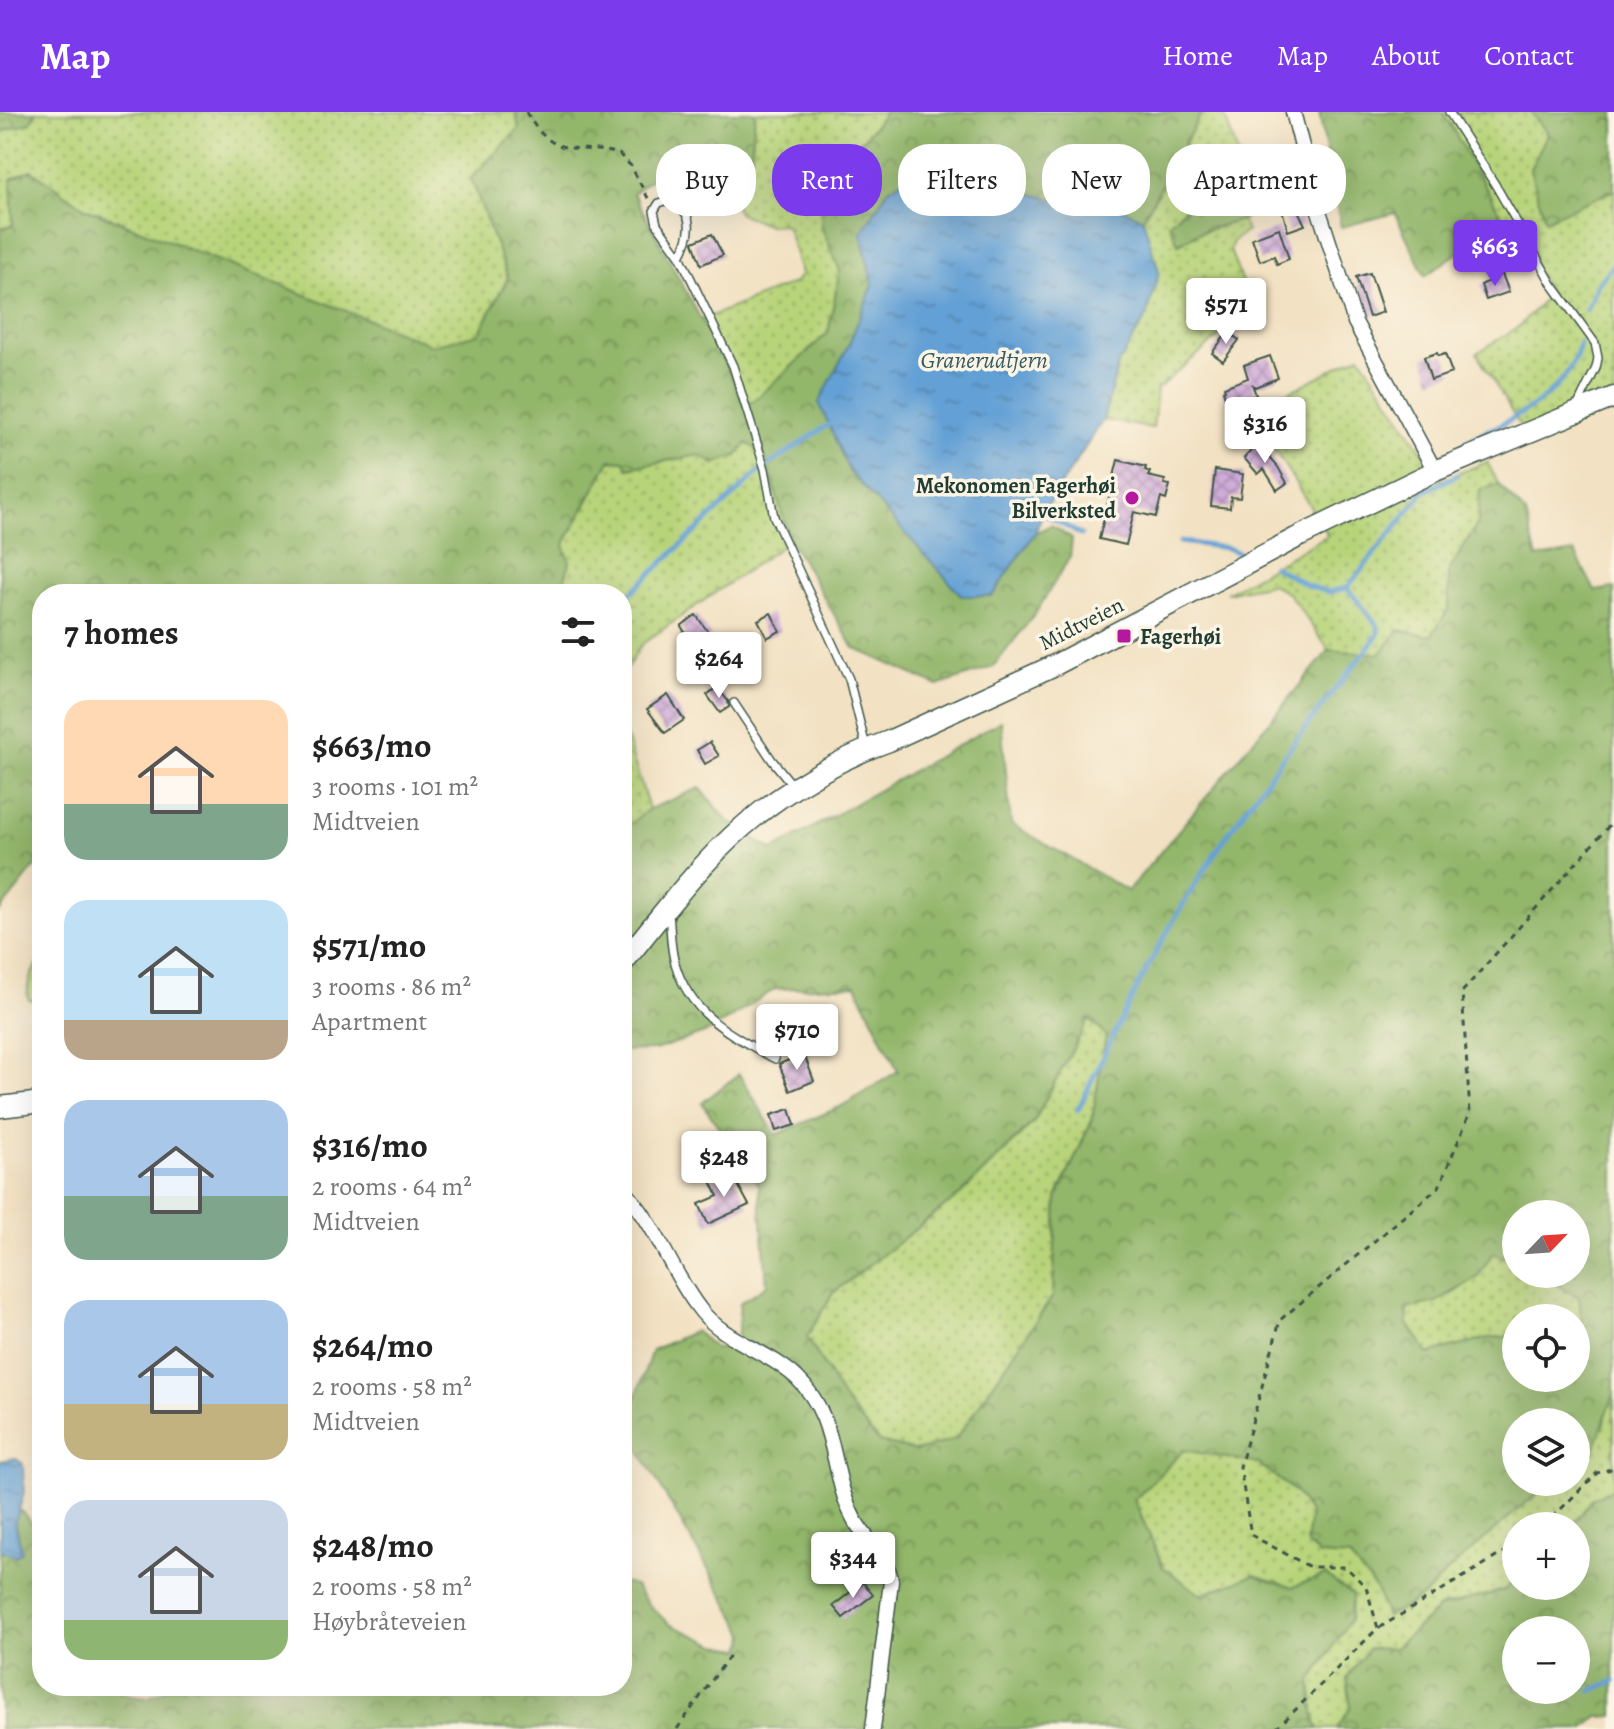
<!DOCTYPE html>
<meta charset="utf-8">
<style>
body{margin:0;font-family:Alegreya,serif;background:#f6f6f6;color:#222;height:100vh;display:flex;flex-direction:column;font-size:30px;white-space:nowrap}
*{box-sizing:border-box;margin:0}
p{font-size:26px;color:#767676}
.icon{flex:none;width:44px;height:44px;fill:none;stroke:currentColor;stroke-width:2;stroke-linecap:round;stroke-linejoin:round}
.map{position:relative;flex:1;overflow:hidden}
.side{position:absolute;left:32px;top:472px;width:600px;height:1112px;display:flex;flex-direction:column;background:#fff;border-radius:32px;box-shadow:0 8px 32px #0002}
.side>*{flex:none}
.hud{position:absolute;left:656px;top:32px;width:760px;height:72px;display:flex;gap:16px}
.needle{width:52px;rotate:65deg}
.fabs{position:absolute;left:1502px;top:1088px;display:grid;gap:16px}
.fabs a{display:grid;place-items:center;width:88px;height:88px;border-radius:50%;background:#fff;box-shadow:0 8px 32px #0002;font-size:40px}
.price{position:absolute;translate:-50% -68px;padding:0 18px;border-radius:8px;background:#fff;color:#222;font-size:26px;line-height:52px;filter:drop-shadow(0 2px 4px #0008)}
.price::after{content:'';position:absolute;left:50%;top:48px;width:24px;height:18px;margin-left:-12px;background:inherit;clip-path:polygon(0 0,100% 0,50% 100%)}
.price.current{background:#7c3aed;color:#fff}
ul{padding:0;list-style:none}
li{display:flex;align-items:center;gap:24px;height:200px;padding:0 32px}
li span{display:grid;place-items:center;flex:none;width:224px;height:160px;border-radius:24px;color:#555}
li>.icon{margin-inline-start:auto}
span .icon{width:96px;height:96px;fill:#fffc;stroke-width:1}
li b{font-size:34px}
h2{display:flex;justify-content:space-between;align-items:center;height:96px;padding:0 32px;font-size:34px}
.tag{padding:0 28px;border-radius:32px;background:#fff;box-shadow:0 8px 32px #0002;font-size:28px;line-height:72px}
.tag.current{background:#7c3aed;color:#fff}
header{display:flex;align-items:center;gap:48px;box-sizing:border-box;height:112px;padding:0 40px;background:#7c3aed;color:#fff}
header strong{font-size:38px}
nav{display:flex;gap:44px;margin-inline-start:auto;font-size:28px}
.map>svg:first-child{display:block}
.grass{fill:url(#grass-dots);stroke:#6c8857;stroke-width:2}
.forest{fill:url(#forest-crowns);stroke:#587a4f;stroke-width:2;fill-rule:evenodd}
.water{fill:url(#water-ripples);stroke:#426e84;stroke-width:2}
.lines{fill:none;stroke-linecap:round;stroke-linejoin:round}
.stream{stroke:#64a0d5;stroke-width:5}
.building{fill:url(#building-cross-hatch)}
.lane-casing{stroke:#3f5649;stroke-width:10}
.street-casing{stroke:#3f5649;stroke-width:17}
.secondary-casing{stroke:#3f5649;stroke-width:23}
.path{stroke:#3f5649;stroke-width:3;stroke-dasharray:6 6;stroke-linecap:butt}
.lane{stroke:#fff;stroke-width:7}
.street{stroke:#fff;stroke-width:14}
.secondary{stroke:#fff;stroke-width:20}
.poi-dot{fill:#b5179e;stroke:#fcf5e5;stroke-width:3}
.labels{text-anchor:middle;stroke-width:7;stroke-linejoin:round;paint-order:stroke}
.poi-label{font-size:22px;font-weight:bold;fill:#1f3d34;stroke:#fcf5e5;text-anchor:end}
.street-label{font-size:22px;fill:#1f3d34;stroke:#fcf5e5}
.water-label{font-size:24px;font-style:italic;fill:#345b64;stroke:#fcf5e5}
</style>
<header>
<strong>Map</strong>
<nav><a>Home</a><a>Map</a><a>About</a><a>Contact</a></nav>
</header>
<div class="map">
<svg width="1614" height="1617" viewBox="0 0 1614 1617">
<defs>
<pattern id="grass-dots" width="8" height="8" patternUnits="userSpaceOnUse" patternTransform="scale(2)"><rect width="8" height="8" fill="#b8d47a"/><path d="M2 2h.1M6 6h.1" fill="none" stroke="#95ad65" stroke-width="1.8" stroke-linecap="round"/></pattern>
<pattern id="forest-crowns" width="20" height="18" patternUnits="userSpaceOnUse" patternTransform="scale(2)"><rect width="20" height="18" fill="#92b66a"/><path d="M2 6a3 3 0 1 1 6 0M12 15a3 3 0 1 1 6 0" fill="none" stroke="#779558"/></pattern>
<pattern id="water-ripples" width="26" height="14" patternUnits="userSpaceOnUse" patternTransform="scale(2)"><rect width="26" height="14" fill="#64a0d5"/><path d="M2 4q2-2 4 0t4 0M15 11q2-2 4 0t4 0" fill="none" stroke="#5284ae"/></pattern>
<pattern id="building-cross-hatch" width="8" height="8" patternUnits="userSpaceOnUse" patternTransform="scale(2)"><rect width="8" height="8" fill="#d0acd9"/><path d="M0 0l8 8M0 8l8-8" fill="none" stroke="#a88db1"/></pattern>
</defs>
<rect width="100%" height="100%" fill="#fcf5e5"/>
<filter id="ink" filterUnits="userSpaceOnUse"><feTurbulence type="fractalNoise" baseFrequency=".0125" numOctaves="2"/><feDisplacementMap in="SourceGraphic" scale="16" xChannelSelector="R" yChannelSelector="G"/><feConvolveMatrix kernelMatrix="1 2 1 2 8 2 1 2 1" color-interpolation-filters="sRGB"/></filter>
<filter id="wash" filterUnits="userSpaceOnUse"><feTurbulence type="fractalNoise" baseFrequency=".006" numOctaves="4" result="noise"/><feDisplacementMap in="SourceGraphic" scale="32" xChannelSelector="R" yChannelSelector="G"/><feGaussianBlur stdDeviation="1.8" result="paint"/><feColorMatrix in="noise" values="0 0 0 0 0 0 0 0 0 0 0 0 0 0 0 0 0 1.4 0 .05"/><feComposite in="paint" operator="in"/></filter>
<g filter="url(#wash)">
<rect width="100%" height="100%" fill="#f2e1c2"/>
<g class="grass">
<polygon points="36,0 516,0 519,17 471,66 508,166 479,223 432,233 85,96 31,58 13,113 0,116 0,20 30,11"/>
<polygon points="755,0 886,0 848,45 822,116 840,158 828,221 755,288 743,293 732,265 701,208 794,171 801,162 787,115 783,112 769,113 738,101 724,66 751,46"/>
<polygon points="1202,0 1223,0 1248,71 1192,90 1169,111 1179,132 1200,120 1241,108 1247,119 1233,129 1230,138 1252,197 1157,277 1153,316 1103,308 1118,252 1147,204 1158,160 1143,107"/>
<polygon points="1443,0 1530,0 1548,21 1530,57 1545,107 1614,78 1614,294 1530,331 1477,241 1518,215 1550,182 1504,108"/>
<polygon points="1360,243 1441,368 1487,350 1499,373 1480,378 1478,411 1449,459 1450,497 1431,524 1380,543 1329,538 1289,482 1271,472 1226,481 1328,423 1251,300"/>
<polygon points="747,331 764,341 790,428 642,532 622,564 622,482 560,482 570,450 564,434 610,348 625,349 628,356 699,343"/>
<polygon points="622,612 649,697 622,718"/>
<path d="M42,848V889L28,887C26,871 31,859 42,848Z"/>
<polygon points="1088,907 1106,923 1092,1008 1057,1086 1053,1184 956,1327 916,1339 879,1330 846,1291 806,1225 833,1181 961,1082 1034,1010"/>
<path d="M1493,1140L1516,1151V1162H1537L1579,1185L1582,1211L1576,1215V1206H1516V1224L1488,1226L1428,1242L1408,1212L1407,1197C1449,1188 1470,1176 1493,1140Z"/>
<polygon points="1612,1282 1614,1282 1614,1376 1593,1386 1572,1414 1516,1414 1516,1468 1504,1478 1439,1496 1395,1536 1347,1566 1351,1595 1337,1617 1319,1617 1315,1611 1311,1569 1329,1542 1325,1463 1293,1475 1254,1463 1201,1483 1163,1455 1134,1388 1184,1338 1259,1351 1296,1381 1310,1403 1320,1443 1349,1444 1376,1477 1386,1505 1424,1484 1450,1457 1522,1394 1554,1370 1576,1370 1576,1354 1593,1341"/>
</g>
<g class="forest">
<polygon points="0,0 36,0 30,11 0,20"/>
<polygon points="516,0 755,0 751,46 690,36 633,81 732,265 744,293 755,288 828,221 840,158 822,116 820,94 848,45 886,0 1202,0 1143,107 1107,90 1081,94 1023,80 960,50 921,56 889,77 861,121 873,173 849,232 930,446 962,484 992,484 1035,421 1051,413 1072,427 1070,445 1035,502 993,555 938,574 854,536 790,428 764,342 747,331 737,344 714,352 699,343 628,356 625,349 610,348 564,433 570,450 560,482 42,482 42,746 0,799 0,116 13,113 11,67 31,58 85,96 432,233 479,222 508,166 471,66 519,17"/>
<polygon points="1319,0 1443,0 1504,108 1425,164 1395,101 1341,115"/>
<polygon points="1530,0 1614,0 1614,78 1545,108 1530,57 1548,21"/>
<polygon points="1277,65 1281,86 1241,108 1200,120 1178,132 1169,111 1192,90 1248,71"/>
<path d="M1499,373L1526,402L1537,446L1575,440L1595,479L1614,476V1282L1593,1341L1576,1354V1310H1516V1370H1554L1522,1394L1450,1457L1424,1484L1386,1505L1376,1477L1349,1445L1320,1443L1306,1431L1310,1403L1296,1381L1259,1352L1184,1338L1134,1388L1163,1455L1201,1483L1254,1463L1293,1475L1325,1463L1353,1483L1350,1508L1311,1569L1315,1611L1319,1617H0V1438L15,1444L22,1440L15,1409L19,1397L42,1422V1574H114L117,1579C142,1589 148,1588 171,1574H622V1470L635,1474L649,1493L669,1512L717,1533L742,1537L746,1523L626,1315L652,1238L695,1219L715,1236L737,1233L740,1191L767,1173L759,1073L702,991L739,962L776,1023L842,994L898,959L856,873L775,877L710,919L655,938L622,939V871L637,823L622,826V718L649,697L700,676L728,709L773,738L1001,609L1011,712L1128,779L1329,538L1380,542L1399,518L1431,524L1449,497V459L1478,411L1480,377ZM1089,907L1106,923L1092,1008L1057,1086L1053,1184L956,1327L916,1339L879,1330L846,1291L807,1225L833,1181L961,1082L1034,1009ZM1516,1102H1576V1162H1537L1579,1185L1582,1211L1576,1215V1266H1516V1224L1488,1226L1428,1242L1408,1212L1407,1197L1436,1190L1477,1166L1493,1141L1516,1151Z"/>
<path d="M1614,1376V1604L1598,1605L1584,1617H1337L1351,1595L1347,1566L1368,1537L1395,1536L1439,1496L1504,1478L1516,1468V1474H1576V1414H1572L1593,1386ZM1516,1518H1576V1578H1516Z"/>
</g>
<g class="water">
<polygon points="960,50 1023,80 1081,94 1107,90 1143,107 1159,160 1147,204 1118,252 1103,308 1043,401 1035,421 992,484 962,484 849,359 819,291 849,232 873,173 861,121 889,77 921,56"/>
<polygon points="15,1346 23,1352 24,1381 15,1410 22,1440 15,1444 0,1438 0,1349"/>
</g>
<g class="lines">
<g class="stream">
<polyline points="1586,198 1597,173 1614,151"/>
<path d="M1462,334C1471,325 1488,319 1500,313C1535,296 1572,271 1580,231"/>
<polyline points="769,353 828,313"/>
<polyline points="1043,401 1081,423"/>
<polyline points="1180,430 1227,436 1239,441"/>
<polyline points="1273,454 1308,474 1328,480 1347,476 1424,380 1457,363"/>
<polyline points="622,489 761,358"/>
<path d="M1078,998C1117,914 1159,827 1210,749C1261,670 1320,597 1378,523V514L1347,476"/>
<polyline points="1591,1579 1614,1569"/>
</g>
</g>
<g id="blocks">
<g class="building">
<polygon points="686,49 701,71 682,83 679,79 672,84 667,83 663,75 667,72 664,66"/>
<polygon points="1294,90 1305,113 1288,119 1281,94"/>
<polygon points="1279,116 1289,147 1277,152 1274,144 1260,149 1252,126"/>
<polygon points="712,122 723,143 701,153 693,130"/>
<polygon points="1370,161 1383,200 1369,205 1356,165"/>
<polygon points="1502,162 1509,180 1486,188 1481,173"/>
<polygon points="1228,220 1239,228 1223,249 1212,241"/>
<polygon points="1437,241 1438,244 1445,242 1452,261 1431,268 1424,245"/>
<polygon points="1270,244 1278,266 1255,275 1252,272 1256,283 1228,293 1223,279 1225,278 1224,275 1248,266 1244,253"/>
<polygon points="1256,330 1278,355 1287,371 1277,378 1264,357 1258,362 1244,346 1252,338 1250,334"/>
<polygon points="1118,348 1146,355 1145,358 1150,360 1148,364 1165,368 1164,372 1170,373 1166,388 1161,386 1156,405 1134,400 1126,433 1099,427"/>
<polygon points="1215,358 1243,362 1240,386 1231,385 1230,396 1211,394"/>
<polygon points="771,501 780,519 767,526 758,508"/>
<polygon points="696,503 711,524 692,538 682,525 686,522 681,514"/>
<polygon points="717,575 728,589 729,595 720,601 707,583"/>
<polygon points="668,583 684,608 665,621 647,597"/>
<polygon points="710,630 719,644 705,652 697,638"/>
<polygon points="804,942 814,969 790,979 779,952"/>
<polygon points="790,997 795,1013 776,1019 771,1003"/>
<polygon points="731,1060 749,1093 708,1112 699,1092 718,1084 711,1069"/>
<polygon points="863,1470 873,1483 843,1506 833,1494"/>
</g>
</g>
</g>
<g filter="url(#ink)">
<use href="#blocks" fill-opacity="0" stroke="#3f5649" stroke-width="2"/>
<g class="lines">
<defs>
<g id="lane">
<polyline points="1449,0 1496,74 1552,172 1595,231 1598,246 1596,256 1576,297"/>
<path d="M680,144C692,122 697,98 666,89L659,91L654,99L657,112L680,144L733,254L765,357L774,405L849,567L866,635"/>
<polyline points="734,591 772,648 794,675"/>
<path d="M669,802C671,818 670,836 675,851C690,904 732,923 775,947"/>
</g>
<g id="street">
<polyline points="1293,0 1319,99 1355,210 1435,359"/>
<path d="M622,1077C657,1111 671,1162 702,1200C726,1229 768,1239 797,1266C840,1308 829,1360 854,1407C866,1429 887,1442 891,1469L873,1617"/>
</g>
<g id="secondary">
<path d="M622,852C653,813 683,774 718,738C764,691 827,651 889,629L1057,552L1296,426L1435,359L1614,285"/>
<polyline points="0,995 42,990"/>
</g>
</defs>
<use href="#lane" class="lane-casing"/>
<use href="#street" class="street-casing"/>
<use href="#secondary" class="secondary-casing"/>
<g class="path">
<path d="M526,0C555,50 573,30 619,42L631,54L649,88"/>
<polyline points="1544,1414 1597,1361 1614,1356"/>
<polyline points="1379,1516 1516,1433"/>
<polyline points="677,1617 733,1539"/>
<polyline points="1276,1617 1378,1516 1366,1475 1346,1455 1310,1455 1251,1423 1240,1355 1280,1208 1439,1075 1470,1001 1462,880 1614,708"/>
</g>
<use href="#lane" class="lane"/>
<use href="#street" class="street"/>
<use href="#secondary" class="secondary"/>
</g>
</g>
<g class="poi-dot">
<circle cx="1132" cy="386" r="8"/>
<rect x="1116" y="516" width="16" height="16" rx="4"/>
</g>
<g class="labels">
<g class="poi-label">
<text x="1116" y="381">Mekonomen Fagerhøi<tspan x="1116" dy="25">Bilverksted</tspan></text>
<text x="1140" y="532" text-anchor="start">Fagerhøi</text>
</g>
<g class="street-label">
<text transform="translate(1081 511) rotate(-27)" y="8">Midtveien</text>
</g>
<g class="water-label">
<text x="984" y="256">Granerudtjern</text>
</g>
</g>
</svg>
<div class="fabs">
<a><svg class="needle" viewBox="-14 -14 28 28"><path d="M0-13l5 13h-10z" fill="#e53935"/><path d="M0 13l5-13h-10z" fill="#767676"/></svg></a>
<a><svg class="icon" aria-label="locate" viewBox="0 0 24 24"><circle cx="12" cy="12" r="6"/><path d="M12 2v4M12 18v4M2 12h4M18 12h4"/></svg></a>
<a><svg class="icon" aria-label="layers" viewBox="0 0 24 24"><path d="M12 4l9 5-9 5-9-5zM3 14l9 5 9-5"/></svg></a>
<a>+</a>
<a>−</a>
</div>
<b class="price current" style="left:1495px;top:176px">$663</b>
<b class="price" style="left:1226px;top:234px">$571</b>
<b class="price" style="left:1265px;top:353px">$316</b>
<b class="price" style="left:719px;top:588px">$264</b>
<b class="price" style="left:797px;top:960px">$710</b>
<b class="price" style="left:724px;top:1087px">$248</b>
<b class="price" style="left:853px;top:1488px">$344</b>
<div class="hud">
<a class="tag">Buy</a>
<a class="tag current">Rent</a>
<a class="tag">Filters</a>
<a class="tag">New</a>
<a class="tag">Apartment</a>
</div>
<section class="side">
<h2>7 homes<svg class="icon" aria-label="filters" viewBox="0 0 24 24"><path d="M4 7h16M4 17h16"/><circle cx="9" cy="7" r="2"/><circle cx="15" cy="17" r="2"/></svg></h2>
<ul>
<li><span style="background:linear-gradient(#ffd9b3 65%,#7fa58c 0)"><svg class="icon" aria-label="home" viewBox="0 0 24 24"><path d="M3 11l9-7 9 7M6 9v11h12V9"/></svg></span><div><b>$663/mo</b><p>3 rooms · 101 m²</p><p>Midtveien</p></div></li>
<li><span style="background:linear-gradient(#bfe0f5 75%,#b9a48a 0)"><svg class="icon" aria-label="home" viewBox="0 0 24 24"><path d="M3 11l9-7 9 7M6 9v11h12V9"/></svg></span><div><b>$571/mo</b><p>3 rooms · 86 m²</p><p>Apartment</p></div></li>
<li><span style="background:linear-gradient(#a9c7e8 60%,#7fa58c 0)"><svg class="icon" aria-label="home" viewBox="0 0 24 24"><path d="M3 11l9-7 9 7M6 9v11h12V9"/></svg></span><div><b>$316/mo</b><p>2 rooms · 64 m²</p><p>Midtveien</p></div></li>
<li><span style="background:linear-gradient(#a9c7e8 65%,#c2b280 0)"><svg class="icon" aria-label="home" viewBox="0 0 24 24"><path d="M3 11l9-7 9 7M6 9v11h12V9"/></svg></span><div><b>$264/mo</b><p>2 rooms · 58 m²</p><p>Midtveien</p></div></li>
<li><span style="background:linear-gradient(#c9d6e8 75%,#8fb573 0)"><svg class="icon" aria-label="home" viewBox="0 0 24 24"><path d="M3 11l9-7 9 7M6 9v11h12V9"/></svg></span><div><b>$248/mo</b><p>2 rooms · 58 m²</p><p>Høybråteveien</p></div></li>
</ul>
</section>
</div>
